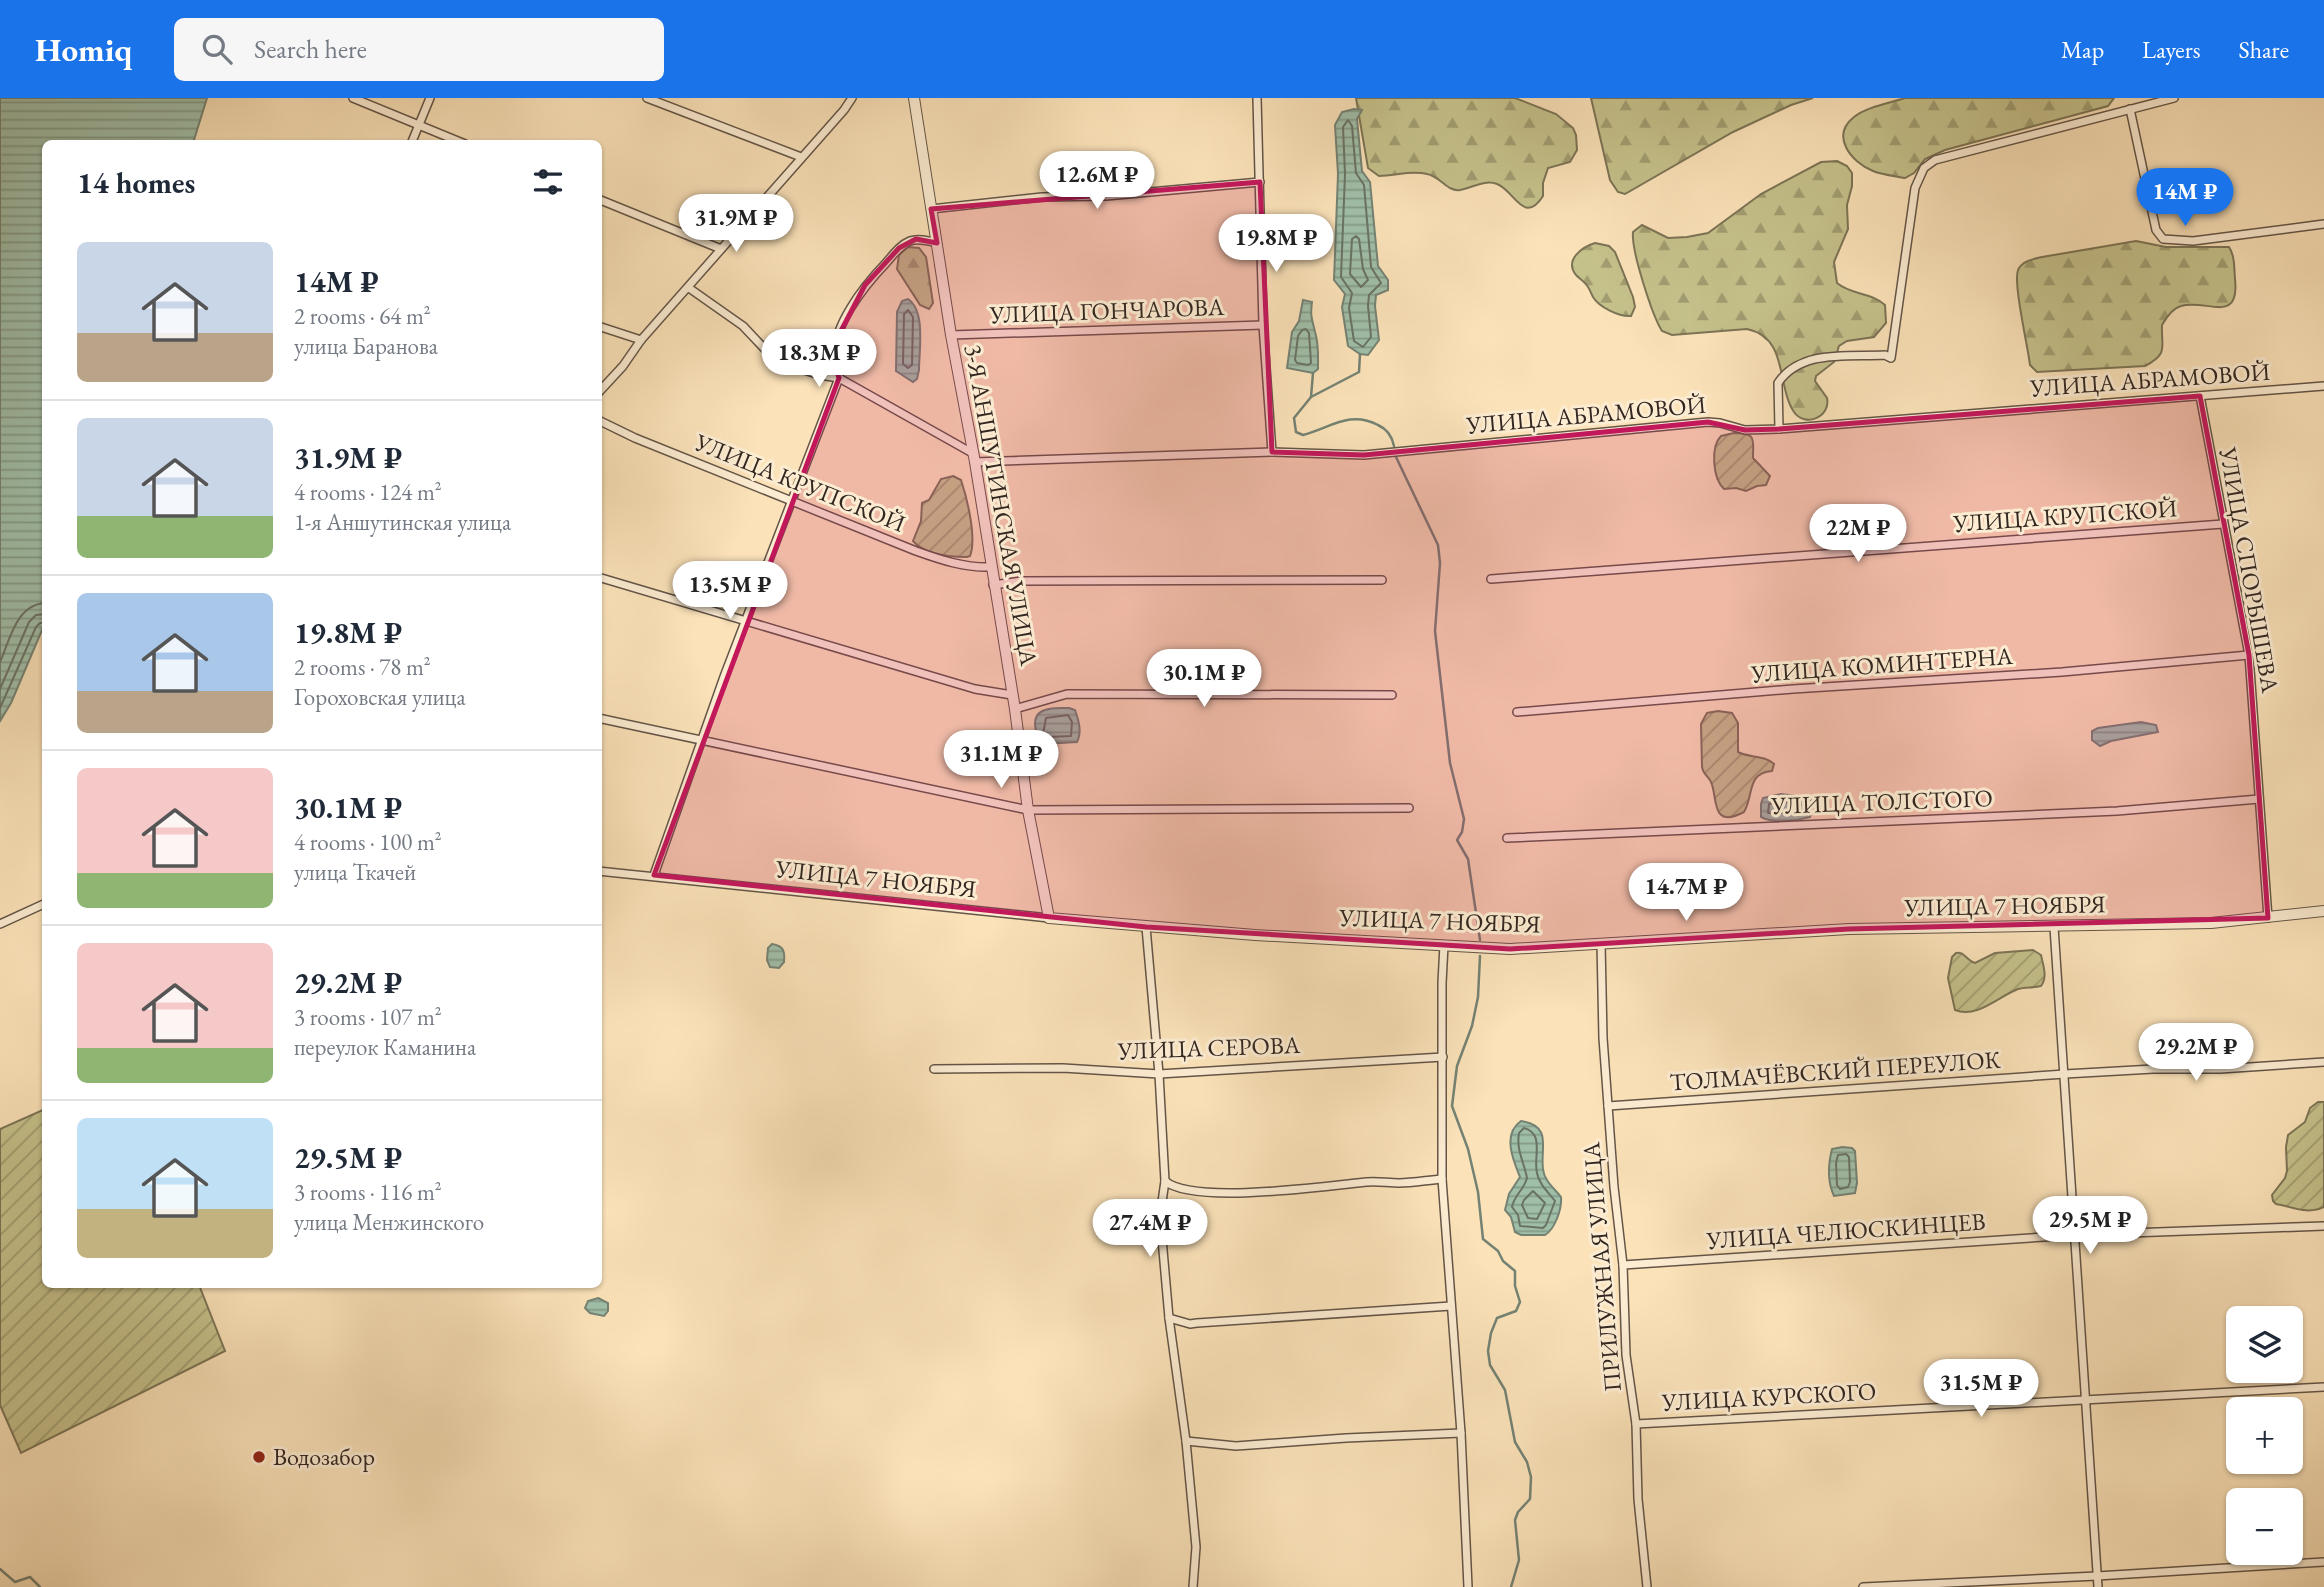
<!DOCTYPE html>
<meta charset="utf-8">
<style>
body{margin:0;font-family:"EB Garamond",serif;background:#f6f6f7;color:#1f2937;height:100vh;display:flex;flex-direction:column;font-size:26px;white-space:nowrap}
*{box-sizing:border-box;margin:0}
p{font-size:23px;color:#747a83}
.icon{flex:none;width:38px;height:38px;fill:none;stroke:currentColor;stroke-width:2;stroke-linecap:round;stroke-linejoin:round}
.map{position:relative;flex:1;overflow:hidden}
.details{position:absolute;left:42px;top:42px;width:560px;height:1148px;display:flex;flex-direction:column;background:#fff;border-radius:10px;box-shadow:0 2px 5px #0004}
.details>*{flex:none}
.buttons{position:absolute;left:2226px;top:1208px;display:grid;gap:14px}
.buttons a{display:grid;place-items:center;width:77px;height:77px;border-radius:10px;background:#fff;box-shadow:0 2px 5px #0004;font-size:35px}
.price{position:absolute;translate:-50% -60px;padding:0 16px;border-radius:24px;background:#fff;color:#222;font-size:23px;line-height:46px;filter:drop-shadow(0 2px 4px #0008)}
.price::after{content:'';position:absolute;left:50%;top:42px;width:21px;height:16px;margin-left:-10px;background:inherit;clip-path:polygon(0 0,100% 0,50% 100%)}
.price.selected{background:#1a73e8;color:#fff}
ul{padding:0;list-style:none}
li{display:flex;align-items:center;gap:21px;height:175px;padding:0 35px}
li+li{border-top:2px solid #e0e1e3}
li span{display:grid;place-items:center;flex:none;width:196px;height:140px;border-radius:10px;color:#555}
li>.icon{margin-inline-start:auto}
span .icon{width:84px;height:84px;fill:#fffc;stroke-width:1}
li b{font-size:30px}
h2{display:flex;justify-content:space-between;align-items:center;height:84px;padding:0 35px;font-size:30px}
header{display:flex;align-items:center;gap:42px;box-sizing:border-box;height:98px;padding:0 35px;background:#1a73e8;color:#fff}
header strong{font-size:33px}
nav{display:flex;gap:38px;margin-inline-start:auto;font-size:24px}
.search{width:490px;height:63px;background:#f6f6f7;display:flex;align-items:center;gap:18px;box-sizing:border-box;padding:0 24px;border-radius:10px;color:#747a83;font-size:26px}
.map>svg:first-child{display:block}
.forest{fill:url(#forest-firs);stroke:#7c7456;stroke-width:2}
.garden{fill:url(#garden-furrows);stroke:#7c7456;stroke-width:2}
.water{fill:url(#water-rules);stroke:#748273;stroke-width:2}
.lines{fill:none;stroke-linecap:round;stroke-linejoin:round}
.shore{stroke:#697265;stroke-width:2}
.stream{stroke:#748273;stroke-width:2.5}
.minor-casing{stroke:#645547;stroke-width:10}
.tertiary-casing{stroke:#645547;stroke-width:12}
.minor{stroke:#fcecd2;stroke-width:7}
.tertiary{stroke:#fcecd2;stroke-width:10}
.marked{fill:#c2185b;fill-opacity:0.2;stroke:#c2185b;stroke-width:5;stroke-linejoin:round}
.poi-dot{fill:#8f2418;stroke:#fcecd2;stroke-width:2.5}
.labels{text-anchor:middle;stroke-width:6;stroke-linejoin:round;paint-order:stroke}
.street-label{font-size:24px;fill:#322621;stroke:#fcecd2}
.poi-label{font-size:24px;fill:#322621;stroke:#fcecd2;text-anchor:start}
</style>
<header>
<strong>Homiq</strong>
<div class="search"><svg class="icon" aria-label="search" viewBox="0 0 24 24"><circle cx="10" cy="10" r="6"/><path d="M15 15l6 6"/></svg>Search here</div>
<nav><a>Map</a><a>Layers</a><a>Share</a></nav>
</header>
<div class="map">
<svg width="2324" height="1489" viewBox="0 0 2324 1489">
<defs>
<pattern id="forest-firs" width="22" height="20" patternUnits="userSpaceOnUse" patternTransform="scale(1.75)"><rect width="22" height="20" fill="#c5c18b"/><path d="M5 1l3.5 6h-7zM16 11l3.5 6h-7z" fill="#a19d71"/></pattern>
<pattern id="garden-furrows" width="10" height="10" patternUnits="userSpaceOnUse" patternTransform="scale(1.75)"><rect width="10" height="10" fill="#c5c18b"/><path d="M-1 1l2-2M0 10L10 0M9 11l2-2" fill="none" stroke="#a19d71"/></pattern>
<pattern id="water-rules" width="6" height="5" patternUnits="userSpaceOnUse" patternTransform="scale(1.75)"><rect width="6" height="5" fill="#a0bfa9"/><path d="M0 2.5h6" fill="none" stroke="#839b89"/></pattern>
</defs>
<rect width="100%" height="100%" fill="#fbe2b9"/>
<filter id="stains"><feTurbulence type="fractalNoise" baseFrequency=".00286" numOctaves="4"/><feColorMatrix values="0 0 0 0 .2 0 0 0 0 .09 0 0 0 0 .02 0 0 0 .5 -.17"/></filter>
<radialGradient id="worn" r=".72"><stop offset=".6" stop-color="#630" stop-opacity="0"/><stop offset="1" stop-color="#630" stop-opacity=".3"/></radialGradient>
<g class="forest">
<path d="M1356,0H1515L1556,16L1573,30L1576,37L1577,52L1570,64L1548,70L1543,85V98C1524,128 1514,92 1497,86C1485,81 1472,90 1460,92C1447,94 1440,78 1427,76C1411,72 1395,78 1379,78L1368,70Z"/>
<polygon points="1591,0 1813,0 1791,7 1733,34 1625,96 1618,94 1610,82"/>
<path d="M1905,0H2114L2108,8L1945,52L1925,61L1914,75L1905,80C1895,78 1883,77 1873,73C1851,64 1830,38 1854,19C1866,9 1890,5 1905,0Z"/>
<path d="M1837,63L1847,68L1852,75V88L1847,107L1848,131L1834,164L1837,185C1851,197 1871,194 1885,207L1886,225L1874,239L1847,243L1839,248L1834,264L1816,278L1815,283L1827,300C1831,319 1805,330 1794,314C1776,287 1789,240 1747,231L1672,237L1662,233C1652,217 1631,152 1633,134L1642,127L1668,140L1687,139L1708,135L1761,96L1821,64Z"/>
<path d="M2136,143L2166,149H2229C2235,158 2234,170 2235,181C2240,228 2205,200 2181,208C2173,210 2166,220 2162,227C2161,250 2169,255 2145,268L2037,274L2030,267C2028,249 2013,185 2018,172C2022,163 2033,161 2042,159Z"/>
<path d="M1595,145L1609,148L1615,154L1633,199L1635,209L1631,218C1619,219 1599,209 1593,199C1591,195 1590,192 1588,189C1585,184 1580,181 1576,177C1564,162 1582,149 1595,145Z"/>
<polygon points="908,149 919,150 926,159 933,205 929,211 920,207 897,171 899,157"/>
</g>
<g class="garden">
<path d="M1734,335C1757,335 1753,341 1753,360L1770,378L1766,387L1757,388L1746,393L1736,390L1724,391C1713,381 1710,349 1721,338Z"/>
<path d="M953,378L961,382C967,400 977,440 970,458L967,459C949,459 925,457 913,443L921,423L922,405L929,402L941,381Z"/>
<path d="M1718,613L1732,615L1738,625V654C1749,660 1765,657 1774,666L1772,673C1746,675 1754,698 1744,714C1710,732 1718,699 1711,684C1708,677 1703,677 1702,669L1701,626L1707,615Z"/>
<path d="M2033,852L2041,857C2043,867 2048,879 2041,888C2033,890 2026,889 2018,891C1999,898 1977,921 1955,912L1948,880L1952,859L1956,855C1964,853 1967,863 1975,865L1995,855Z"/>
<path d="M2318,1004H2324V1109C2308,1117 2293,1109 2276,1106L2273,1103L2272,1097L2285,1080L2287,1073L2286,1049L2288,1037L2305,1024L2310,1010Z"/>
<polygon points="45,1011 46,1186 199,1187 225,1253 21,1355 0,1307 0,1031"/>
</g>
<g class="water">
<polygon points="0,0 207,0 193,45 46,46 45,525 11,605 0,623"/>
<polygon points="1354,11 1362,12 1357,21 1362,73 1370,84 1378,168 1388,182 1388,192 1376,197 1375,208 1379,242 1368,257 1360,256 1348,248 1342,209 1345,196 1334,182 1338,76 1335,27 1342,14"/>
<path d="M908,201C926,213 919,252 919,272L917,281L913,284L896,273L897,214L902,203Z"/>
<path d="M1303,202L1312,204C1310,220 1312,220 1315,234C1319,246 1318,259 1318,271L1313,275L1287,270L1292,234L1299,223Z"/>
<path d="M1069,610L1075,612C1079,623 1082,634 1077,644L1044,646C1035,638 1029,617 1045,612C1052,609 1062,610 1069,610Z"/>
<polygon points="2141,624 2156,627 2158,634 2111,643 2100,648 2092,642 2092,633 2098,630"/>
<path d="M1781,696L1810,700L1812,705L1810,719C1796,723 1774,726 1761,719V706L1763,700Z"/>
<path d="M772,846C784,848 785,853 784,864L779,870L770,869L767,862L768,850Z"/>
<path d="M1521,1023C1553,1028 1540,1050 1543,1071C1544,1083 1555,1091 1561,1099C1562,1111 1555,1131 1545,1137H1521L1515,1134L1511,1119L1505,1112L1509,1096L1520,1079C1513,1062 1502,1036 1521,1023Z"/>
<path d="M1842,1049L1852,1050L1855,1053L1857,1085L1855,1095L1834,1098C1827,1083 1828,1067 1832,1051Z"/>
<polygon points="598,1200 608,1205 608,1213 604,1218 590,1215 585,1210 588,1203"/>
</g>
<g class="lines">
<g class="shore">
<polygon points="1348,22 1352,28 1356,75 1364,87 1371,169 1381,185 1369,197 1368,208 1371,239 1363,249 1354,243 1349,210 1352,195 1341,179 1345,76 1343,29"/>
<polygon points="1356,138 1359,141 1363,171 1368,182 1361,189 1350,176 1352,141"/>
<polygon points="908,212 913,219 912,267 908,270 903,266 904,216"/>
<polygon points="1306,231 1309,235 1311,265 1308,267 1297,265 1295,262 1298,238 1302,232"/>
<path d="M0,564C10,542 16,506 46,505"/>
<polyline points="0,591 29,524 36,517 46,516"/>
<polyline points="0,610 36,529 40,525 46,525"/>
<polygon points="1068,617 1072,624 1071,638 1047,639 1043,636 1046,620"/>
<polygon points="1782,704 1803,707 1805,712 1799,715 1768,715 1769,706"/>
<path d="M1524,1030C1545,1036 1533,1059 1537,1075C1539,1086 1548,1094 1555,1103L1546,1127L1543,1130L1520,1128L1518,1117L1512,1109C1514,1097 1524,1092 1527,1080C1524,1064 1516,1052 1519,1035Z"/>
<polygon points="1846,1056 1849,1059 1850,1084 1848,1089 1840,1091 1837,1087 1836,1065 1838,1057"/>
<polygon points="1533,1093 1545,1105 1537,1121 1528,1120 1522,1107 1524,1102"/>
</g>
<g class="stream">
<path d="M1313,275L1311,299L1294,320L1296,334L1303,337C1330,330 1350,312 1378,327C1387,331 1392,338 1394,348"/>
<polyline points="1311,299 1359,274 1360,256"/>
<polyline points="1396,359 1438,447 1440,465 1435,533 1450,665 1464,721 1462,734 1457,742 1468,761 1480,842"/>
<polyline points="1480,858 1478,899 1472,928 1457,968 1452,1008 1468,1051 1478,1094 1483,1141 1498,1153 1503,1163 1515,1173 1515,1188 1520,1204 1516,1213 1497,1220 1491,1235 1488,1253 1490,1267 1505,1292 1515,1344 1527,1364 1531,1379 1530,1401 1518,1414 1515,1422 1519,1462 1511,1489"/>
<polyline points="0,1471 15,1484 30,1479 40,1489"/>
</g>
<defs>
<g id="minor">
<polyline points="353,0 465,46"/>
<polyline points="647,0 801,59"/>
<polyline points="1257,0 1263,227 1272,354"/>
<polyline points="2130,11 2156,132 2163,141 2193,143 2324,126"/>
<polyline points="411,46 430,0"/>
<polyline points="598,101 721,151"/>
<polyline points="931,111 1042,99 1106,98 1260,84"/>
<polyline points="689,190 743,228 776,263 820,277 839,280 974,356"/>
<polyline points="598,228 641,242"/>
<polyline points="951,237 1263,227"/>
<polyline points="598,295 623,268 641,242 844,12 852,0"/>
<polyline points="2200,298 2249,557 2268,820"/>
<path d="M598,322L635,340L916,453C941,462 965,470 991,469"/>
<path d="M1779,331L1778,285C1801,251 1848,259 1885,257L1891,260L1915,90L1924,70L1935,62L2174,0"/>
<polyline points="975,364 1272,354 1364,357 1708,324 1720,325 1745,332 1779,331 2324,288"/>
<polyline points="598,479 975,591 1012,597"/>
<polyline points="1491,481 2223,426"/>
<polyline points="993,487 1021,483 1382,482"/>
<polyline points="1015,611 1067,596 1392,597"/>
<polyline points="1517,614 1793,591 2062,574 2249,557"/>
<polyline points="598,620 1028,712 1409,710"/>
<polyline points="1507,740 2117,713 2259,701"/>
<polyline points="598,773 1049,820"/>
<path d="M654,777L725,576L839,280C837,275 835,269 834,264C831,229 864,188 886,165C893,157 900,147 910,143C918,140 929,143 937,145"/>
<polyline points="0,826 46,805"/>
<polyline points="1146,829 1159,976 1165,1083 1160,1118 1169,1220 1186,1343 1196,1449 1193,1489"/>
<polyline points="2054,829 2098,1489"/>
<polyline points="1601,845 1603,940 1614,1089 1623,1167 1626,1257 1636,1326 1638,1401 1647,1489"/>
<polyline points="1444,847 1442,885 1442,1081 1461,1335 1468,1489"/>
<polyline points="934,971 1063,970 1159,976 1443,959"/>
<polyline points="1608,1008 2065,976 2153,971 2220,971 2324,964"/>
<path d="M1165,1083C1193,1107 1327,1088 1367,1084C1378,1083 1388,1085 1399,1085C1413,1085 1428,1082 1442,1081"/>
<polyline points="1623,1167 2075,1137 2324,1128"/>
<polyline points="1169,1220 1190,1226 1197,1225 1451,1208"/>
<polyline points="1636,1326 2324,1289"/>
<polyline points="1186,1343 1236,1348 1346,1340 1461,1335"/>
<polyline points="1863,1489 2097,1478 2324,1464"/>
</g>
<polyline id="tertiary" points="914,0 951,237 975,364 1015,611 1028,712 1049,820 1255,837 1510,851 1849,831 2211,825 2324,813"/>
</defs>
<use href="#minor" class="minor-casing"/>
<use href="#tertiary" class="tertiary-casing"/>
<use href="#minor" class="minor"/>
<use href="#tertiary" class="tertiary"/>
</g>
<path class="marked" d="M1260,84L1272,354L1364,357L1708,324L1745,332L1779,331L2200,298L2249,557L2268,820L1849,831L1510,851L1146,829L654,777L839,280L834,264L841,233L865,187L899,150L916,141L937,145L931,111Z"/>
<circle class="poi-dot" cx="259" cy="1359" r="7"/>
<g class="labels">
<g class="street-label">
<text transform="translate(1107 213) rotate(-2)" y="8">УЛИЦА ГОНЧАРОВА</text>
<text transform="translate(2150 282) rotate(-4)" y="8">УЛИЦА АБРАМОВОЙ</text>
<text transform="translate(1586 317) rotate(-5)" y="8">УЛИЦА АБРАМОВОЙ</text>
<text transform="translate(800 385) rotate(22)" y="8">УЛИЦА КРУПСКОЙ</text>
<text transform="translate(1001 407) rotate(80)" y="8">3-Я АНШУТИНСКАЯ УЛИЦА</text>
<text transform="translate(2065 418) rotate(-4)" y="8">УЛИЦА КРУПСКОЙ</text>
<text transform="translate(2249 472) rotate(80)" y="8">УЛИЦА СПОРЫШЕВА</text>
<text transform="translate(1882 567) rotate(-4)" y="8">УЛИЦА КОМИНТЕРНА</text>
<text transform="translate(1882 704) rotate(-2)" y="8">УЛИЦА ТОЛСТОГО</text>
<text transform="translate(876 781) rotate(6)" y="8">УЛИЦА 7 НОЯБРЯ</text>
<text transform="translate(2005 808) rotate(-1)" y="8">УЛИЦА 7 НОЯБРЯ</text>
<text transform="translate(1440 823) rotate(2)" y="8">УЛИЦА 7 НОЯБРЯ</text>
<text transform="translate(1209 950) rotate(-2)" y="8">УЛИЦА СЕРОВА</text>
<text transform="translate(1835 973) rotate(-4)" y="8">ТОЛМАЧЁВСКИЙ ПЕРЕУЛОК</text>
<text transform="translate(1846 1133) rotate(-4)" y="8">УЛИЦА ЧЕЛЮСКИНЦЕВ</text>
<text transform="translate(1602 1169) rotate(-95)" y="8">ПРИЛУЖНАЯ УЛИЦА</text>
<text transform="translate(1769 1299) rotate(-3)" y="8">УЛИЦА КУРСКОГО</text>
</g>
<g class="poi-label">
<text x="273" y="1367">Водозабор</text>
</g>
</g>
<rect width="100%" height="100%" filter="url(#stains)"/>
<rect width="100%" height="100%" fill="url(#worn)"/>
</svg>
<div class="buttons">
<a><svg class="icon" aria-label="layers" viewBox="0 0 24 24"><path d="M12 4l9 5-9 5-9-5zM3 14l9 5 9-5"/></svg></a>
<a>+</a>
<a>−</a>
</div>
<b class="price" style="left:1097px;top:113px">12.6M ₽</b>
<b class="price selected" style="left:2185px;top:130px">14M ₽</b>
<b class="price" style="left:736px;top:156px">31.9M ₽</b>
<b class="price" style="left:1276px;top:176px">19.8M ₽</b>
<b class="price" style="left:819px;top:291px">18.3M ₽</b>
<b class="price" style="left:1858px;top:466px">22M ₽</b>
<b class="price" style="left:730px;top:523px">13.5M ₽</b>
<b class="price" style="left:1204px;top:611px">30.1M ₽</b>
<b class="price" style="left:1001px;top:692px">31.1M ₽</b>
<b class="price" style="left:1686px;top:825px">14.7M ₽</b>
<b class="price" style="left:2196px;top:985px">29.2M ₽</b>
<b class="price" style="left:2090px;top:1158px">29.5M ₽</b>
<b class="price" style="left:1150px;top:1161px">27.4M ₽</b>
<b class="price" style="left:1981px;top:1321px">31.5M ₽</b>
<section class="details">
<h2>14 homes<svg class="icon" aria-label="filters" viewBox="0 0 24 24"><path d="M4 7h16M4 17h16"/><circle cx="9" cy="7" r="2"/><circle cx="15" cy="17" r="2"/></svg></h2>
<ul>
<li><span style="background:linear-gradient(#c9d6e8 65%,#b9a48a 0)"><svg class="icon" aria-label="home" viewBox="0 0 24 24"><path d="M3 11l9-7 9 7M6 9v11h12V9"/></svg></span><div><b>14M ₽</b><p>2 rooms · 64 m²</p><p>улица Баранова</p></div></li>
<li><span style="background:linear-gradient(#c9d6e8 70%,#8fb573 0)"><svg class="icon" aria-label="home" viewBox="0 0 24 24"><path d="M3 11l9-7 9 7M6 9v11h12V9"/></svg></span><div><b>31.9M ₽</b><p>4 rooms · 124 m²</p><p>1-я Аншутинская улица</p></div></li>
<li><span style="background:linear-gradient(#a9c7e8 70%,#b9a48a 0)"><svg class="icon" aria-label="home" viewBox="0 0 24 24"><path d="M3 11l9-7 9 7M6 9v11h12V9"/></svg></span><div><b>19.8M ₽</b><p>2 rooms · 78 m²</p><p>Гороховская улица</p></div></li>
<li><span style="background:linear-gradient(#f6c9c9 75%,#8fb573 0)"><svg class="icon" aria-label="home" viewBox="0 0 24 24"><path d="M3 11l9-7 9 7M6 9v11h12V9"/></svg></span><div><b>30.1M ₽</b><p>4 rooms · 100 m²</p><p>улица Ткачей</p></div></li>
<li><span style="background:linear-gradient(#f6c9c9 75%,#8fb573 0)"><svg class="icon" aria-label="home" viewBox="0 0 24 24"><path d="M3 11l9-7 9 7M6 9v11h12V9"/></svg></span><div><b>29.2M ₽</b><p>3 rooms · 107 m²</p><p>переулок Каманина</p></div></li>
<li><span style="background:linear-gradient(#bfe0f5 65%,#c2b280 0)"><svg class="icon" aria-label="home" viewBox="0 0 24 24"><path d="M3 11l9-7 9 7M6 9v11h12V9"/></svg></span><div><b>29.5M ₽</b><p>3 rooms · 116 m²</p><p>улица Менжинского</p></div></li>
</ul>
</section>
</div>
